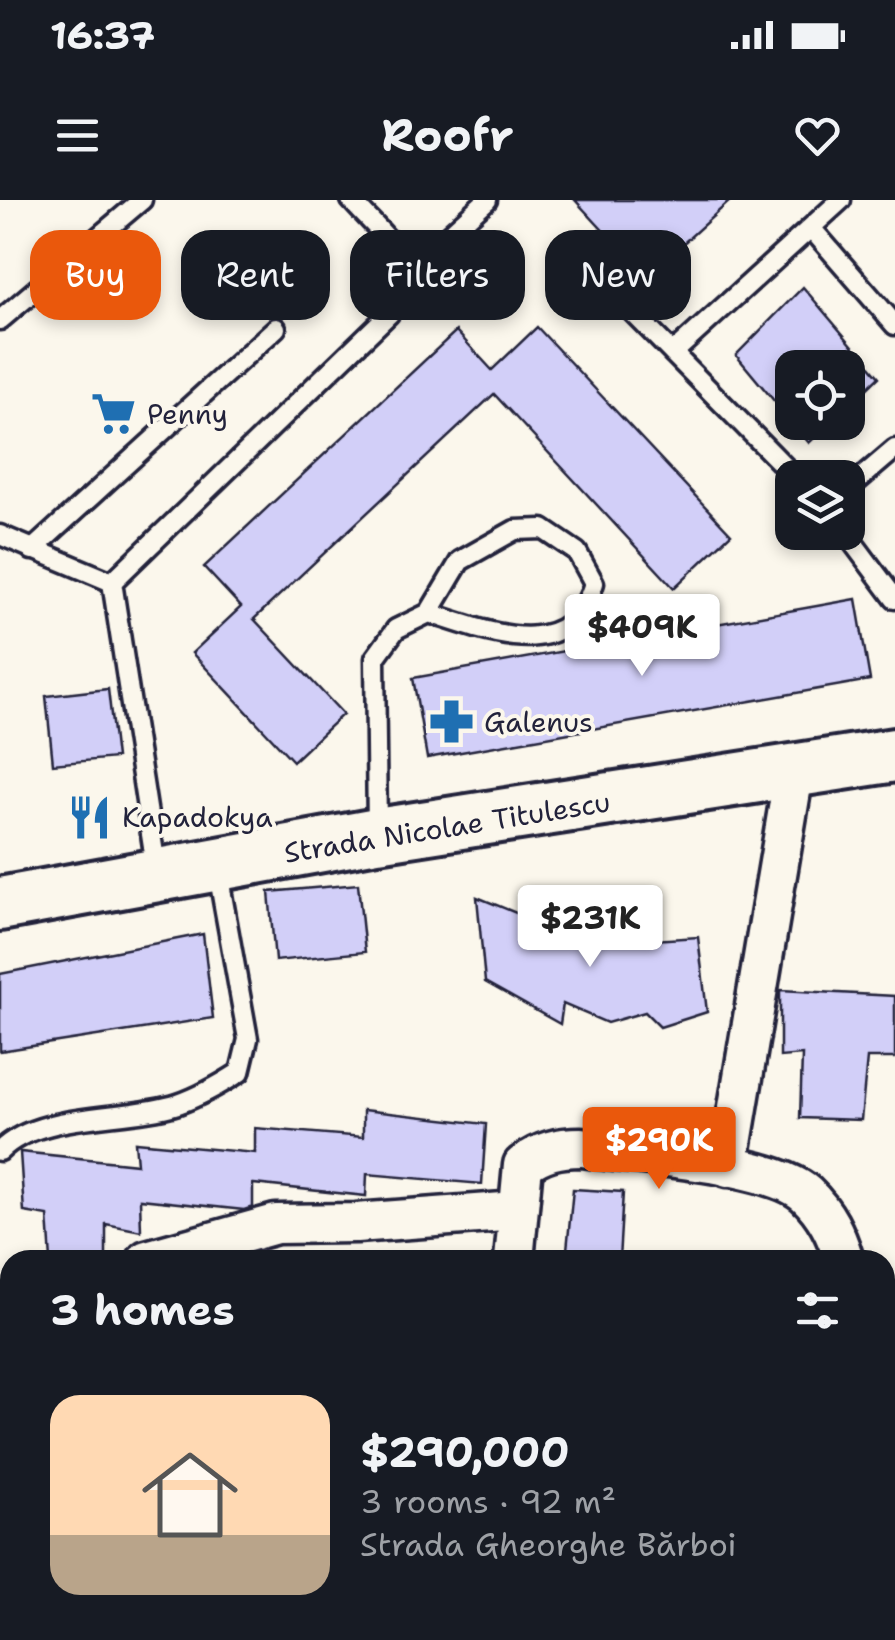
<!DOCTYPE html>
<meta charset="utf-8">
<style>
body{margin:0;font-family:"Shantell Sans",sans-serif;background:#242831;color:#f1f3f6;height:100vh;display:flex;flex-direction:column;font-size:38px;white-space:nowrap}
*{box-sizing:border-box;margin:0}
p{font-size:32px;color:#9ea1a6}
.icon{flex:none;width:55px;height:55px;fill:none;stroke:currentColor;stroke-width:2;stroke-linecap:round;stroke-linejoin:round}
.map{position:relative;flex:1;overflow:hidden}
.side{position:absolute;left:0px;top:1050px;width:895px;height:390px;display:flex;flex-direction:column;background:#171b24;border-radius:30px 30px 0 0;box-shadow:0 5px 15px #0003}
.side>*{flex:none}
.guide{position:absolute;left:30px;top:30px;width:835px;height:90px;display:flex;gap:20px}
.controls{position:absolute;left:775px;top:150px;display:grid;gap:20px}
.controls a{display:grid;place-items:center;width:90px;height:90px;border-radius:20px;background:#171b24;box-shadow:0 5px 15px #0003;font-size:50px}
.price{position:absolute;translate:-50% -85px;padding:0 22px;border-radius:10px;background:#fff;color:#222;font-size:32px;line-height:65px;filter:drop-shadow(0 2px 5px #0008)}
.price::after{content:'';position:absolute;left:50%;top:60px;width:30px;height:22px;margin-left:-15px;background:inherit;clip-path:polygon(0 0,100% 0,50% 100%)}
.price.current{background:#ea580c;color:#fff}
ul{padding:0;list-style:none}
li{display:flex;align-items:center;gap:30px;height:250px;padding:0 50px}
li+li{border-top:2px solid #363941}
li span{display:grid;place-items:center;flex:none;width:280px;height:200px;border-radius:30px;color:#555}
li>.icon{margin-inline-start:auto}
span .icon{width:120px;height:120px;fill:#fffc;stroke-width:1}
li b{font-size:42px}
h2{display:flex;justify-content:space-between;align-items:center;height:120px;padding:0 50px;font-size:42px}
.chip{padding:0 35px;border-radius:30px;background:#171b24;box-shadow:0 5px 15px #0003;font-size:35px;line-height:90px}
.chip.current{background:#ea580c;color:#fff}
.status{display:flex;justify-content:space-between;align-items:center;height:70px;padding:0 50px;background:#171b24;direction:ltr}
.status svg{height:28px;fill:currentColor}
header{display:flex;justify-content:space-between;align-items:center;height:130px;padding:0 50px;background:#171b24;font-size:45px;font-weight:700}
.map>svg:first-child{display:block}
.built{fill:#efebf0}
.building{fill:#d2cff8;stroke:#22223b;stroke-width:2.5}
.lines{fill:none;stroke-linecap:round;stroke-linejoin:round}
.lane-casing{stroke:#22223b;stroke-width:25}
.street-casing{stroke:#22223b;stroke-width:45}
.secondary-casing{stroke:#22223b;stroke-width:60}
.lane{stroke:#fbf7ec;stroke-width:18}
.street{stroke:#fbf7ec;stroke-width:38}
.secondary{stroke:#fbf7ec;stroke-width:52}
.labels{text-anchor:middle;stroke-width:8;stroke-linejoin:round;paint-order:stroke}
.poi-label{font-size:28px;fill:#22223b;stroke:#fbf7ec;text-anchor:start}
.street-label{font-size:28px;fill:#22223b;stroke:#fbf7ec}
</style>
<div class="status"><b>16:37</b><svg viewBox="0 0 49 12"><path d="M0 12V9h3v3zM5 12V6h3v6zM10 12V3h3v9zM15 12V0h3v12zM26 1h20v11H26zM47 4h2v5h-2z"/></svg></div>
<header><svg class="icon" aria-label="menu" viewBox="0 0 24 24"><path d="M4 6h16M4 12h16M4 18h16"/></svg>Roofr<svg class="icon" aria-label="heart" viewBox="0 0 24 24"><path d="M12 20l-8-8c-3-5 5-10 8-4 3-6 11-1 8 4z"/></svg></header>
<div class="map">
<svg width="895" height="1440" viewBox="0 0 895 1440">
<rect width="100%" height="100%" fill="#fbf7ec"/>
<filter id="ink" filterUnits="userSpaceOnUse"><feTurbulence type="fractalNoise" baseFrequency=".01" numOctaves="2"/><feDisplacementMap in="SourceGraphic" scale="20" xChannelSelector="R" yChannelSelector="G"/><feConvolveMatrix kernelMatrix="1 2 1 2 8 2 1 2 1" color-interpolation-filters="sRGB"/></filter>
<g filter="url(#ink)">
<polygon class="built" points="10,1137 10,1430 155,1430 157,1440 0,1440 0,1139"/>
<g class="building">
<polygon points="575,0 731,0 646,77"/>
<polygon points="803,87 879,177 848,207 848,168 792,168 792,222 831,222 809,243 736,155"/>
<polygon points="537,127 731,334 674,388 494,194 254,419 343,514 293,561 192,453 241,407 204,367 456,131 492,170"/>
<polygon points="856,399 870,480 427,558 413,478"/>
<polygon points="108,489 116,558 53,564 46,496"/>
<polygon points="358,684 365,752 275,761 269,692"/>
<polygon points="477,697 543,724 622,742 698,737 707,812 660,827 645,812 607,823 563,804 560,824 485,782"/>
<polygon points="203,734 213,818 0,851 0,774"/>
<polygon points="780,790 895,796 895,858 867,858 861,920 800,918 802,855 780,857"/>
<polygon points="363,910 486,924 482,984 367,974 366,996 253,984 253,1007 244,1010 140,999 141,1031 106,1024 106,1060 51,1060 48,1016 24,1012 20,952 137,964 135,942 255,953 255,928 363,937"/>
<polygon points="573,989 623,992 619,1060 566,1060"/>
</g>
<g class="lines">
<defs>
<g id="lane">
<polyline points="811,28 895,125"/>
<polyline points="577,56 796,278"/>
<polyline points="401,78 487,0"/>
<polyline points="0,120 142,0"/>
<polyline points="673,153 841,0"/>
<polyline points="848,289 895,249"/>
<polyline points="845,332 895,399"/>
<path d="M0,335L112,382L389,114C412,48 394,48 351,0"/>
<polyline points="32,350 276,128"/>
<polyline points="112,382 157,673"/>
<path d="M377,630L375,458L396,429L429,413C489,432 569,467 594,383L577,352L543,329L515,330L460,361L429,413"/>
<path d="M0,951C39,911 126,921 178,904C201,896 220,885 240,872L248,839L217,667"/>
</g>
<g id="street">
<polyline points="728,967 794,573"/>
<polyline points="147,1060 276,1024 356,1023 517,1011"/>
<path d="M514,1060L523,965C541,951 559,947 581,947C632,954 771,962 806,994C826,1013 836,1034 844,1060"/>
<polyline points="885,1173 895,1213"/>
<polyline points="885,1395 895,1232"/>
<polyline points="472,1440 474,1430"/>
<polyline points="882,1440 882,1430"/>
</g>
<polyline id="secondary" points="0,704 377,635 895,555"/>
</defs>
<use href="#lane" class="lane-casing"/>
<use href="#street" class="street-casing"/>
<use href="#secondary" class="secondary-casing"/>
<use href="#lane" class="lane"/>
<use href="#street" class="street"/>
<use href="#secondary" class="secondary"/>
</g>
</g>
<defs>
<symbol id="supermarket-bare" viewBox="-9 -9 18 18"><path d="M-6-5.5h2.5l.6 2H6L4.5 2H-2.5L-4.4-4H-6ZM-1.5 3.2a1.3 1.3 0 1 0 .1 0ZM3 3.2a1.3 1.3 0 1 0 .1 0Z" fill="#1f6fb2" stroke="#fbf7ec" stroke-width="2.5" paint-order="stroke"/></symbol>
<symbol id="pharmacy-bare" viewBox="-9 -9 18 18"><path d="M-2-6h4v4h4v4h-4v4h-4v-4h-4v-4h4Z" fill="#1f6fb2" stroke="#fbf7ec" stroke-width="2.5" paint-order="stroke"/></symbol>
<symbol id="restaurant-bare" viewBox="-9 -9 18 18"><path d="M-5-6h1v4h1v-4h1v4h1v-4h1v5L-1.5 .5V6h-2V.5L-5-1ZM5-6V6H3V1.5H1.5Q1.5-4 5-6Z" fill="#1f6fb2" stroke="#fbf7ec" stroke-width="2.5" paint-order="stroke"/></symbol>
</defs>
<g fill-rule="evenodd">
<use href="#supermarket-bare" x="82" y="182" width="63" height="63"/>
<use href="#pharmacy-bare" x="420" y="490" width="63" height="63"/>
<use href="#restaurant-bare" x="58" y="586" width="63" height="63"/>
</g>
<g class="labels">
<g class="poi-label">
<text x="147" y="224">Penny</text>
<text x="484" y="532">Galenus</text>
<text x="122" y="627">Kapadokya</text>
</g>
<g class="street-label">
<text transform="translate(447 627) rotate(-9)" y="10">Strada Nicolae Titulescu</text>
</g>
</g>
</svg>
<div class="controls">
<a><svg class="icon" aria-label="locate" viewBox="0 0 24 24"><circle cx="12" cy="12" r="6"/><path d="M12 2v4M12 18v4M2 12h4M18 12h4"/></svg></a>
<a><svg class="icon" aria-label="layers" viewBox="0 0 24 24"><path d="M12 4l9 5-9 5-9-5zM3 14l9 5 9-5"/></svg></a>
</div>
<b class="price" style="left:642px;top:479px">$409K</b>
<b class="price" style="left:590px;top:770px">$231K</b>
<b class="price current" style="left:659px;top:992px">$290K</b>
<div class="guide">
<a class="chip current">Buy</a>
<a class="chip">Rent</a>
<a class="chip">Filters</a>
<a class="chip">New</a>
</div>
<section class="side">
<h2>3 homes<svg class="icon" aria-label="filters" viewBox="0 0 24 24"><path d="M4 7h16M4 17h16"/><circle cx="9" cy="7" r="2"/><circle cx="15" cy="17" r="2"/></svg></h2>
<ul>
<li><span style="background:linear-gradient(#ffd9b3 70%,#b9a48a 0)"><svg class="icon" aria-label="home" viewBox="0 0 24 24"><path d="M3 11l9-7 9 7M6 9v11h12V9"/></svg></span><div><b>$290,000</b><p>3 rooms · 92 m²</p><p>Strada Gheorghe Bărboi</p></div></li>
</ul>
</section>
</div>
